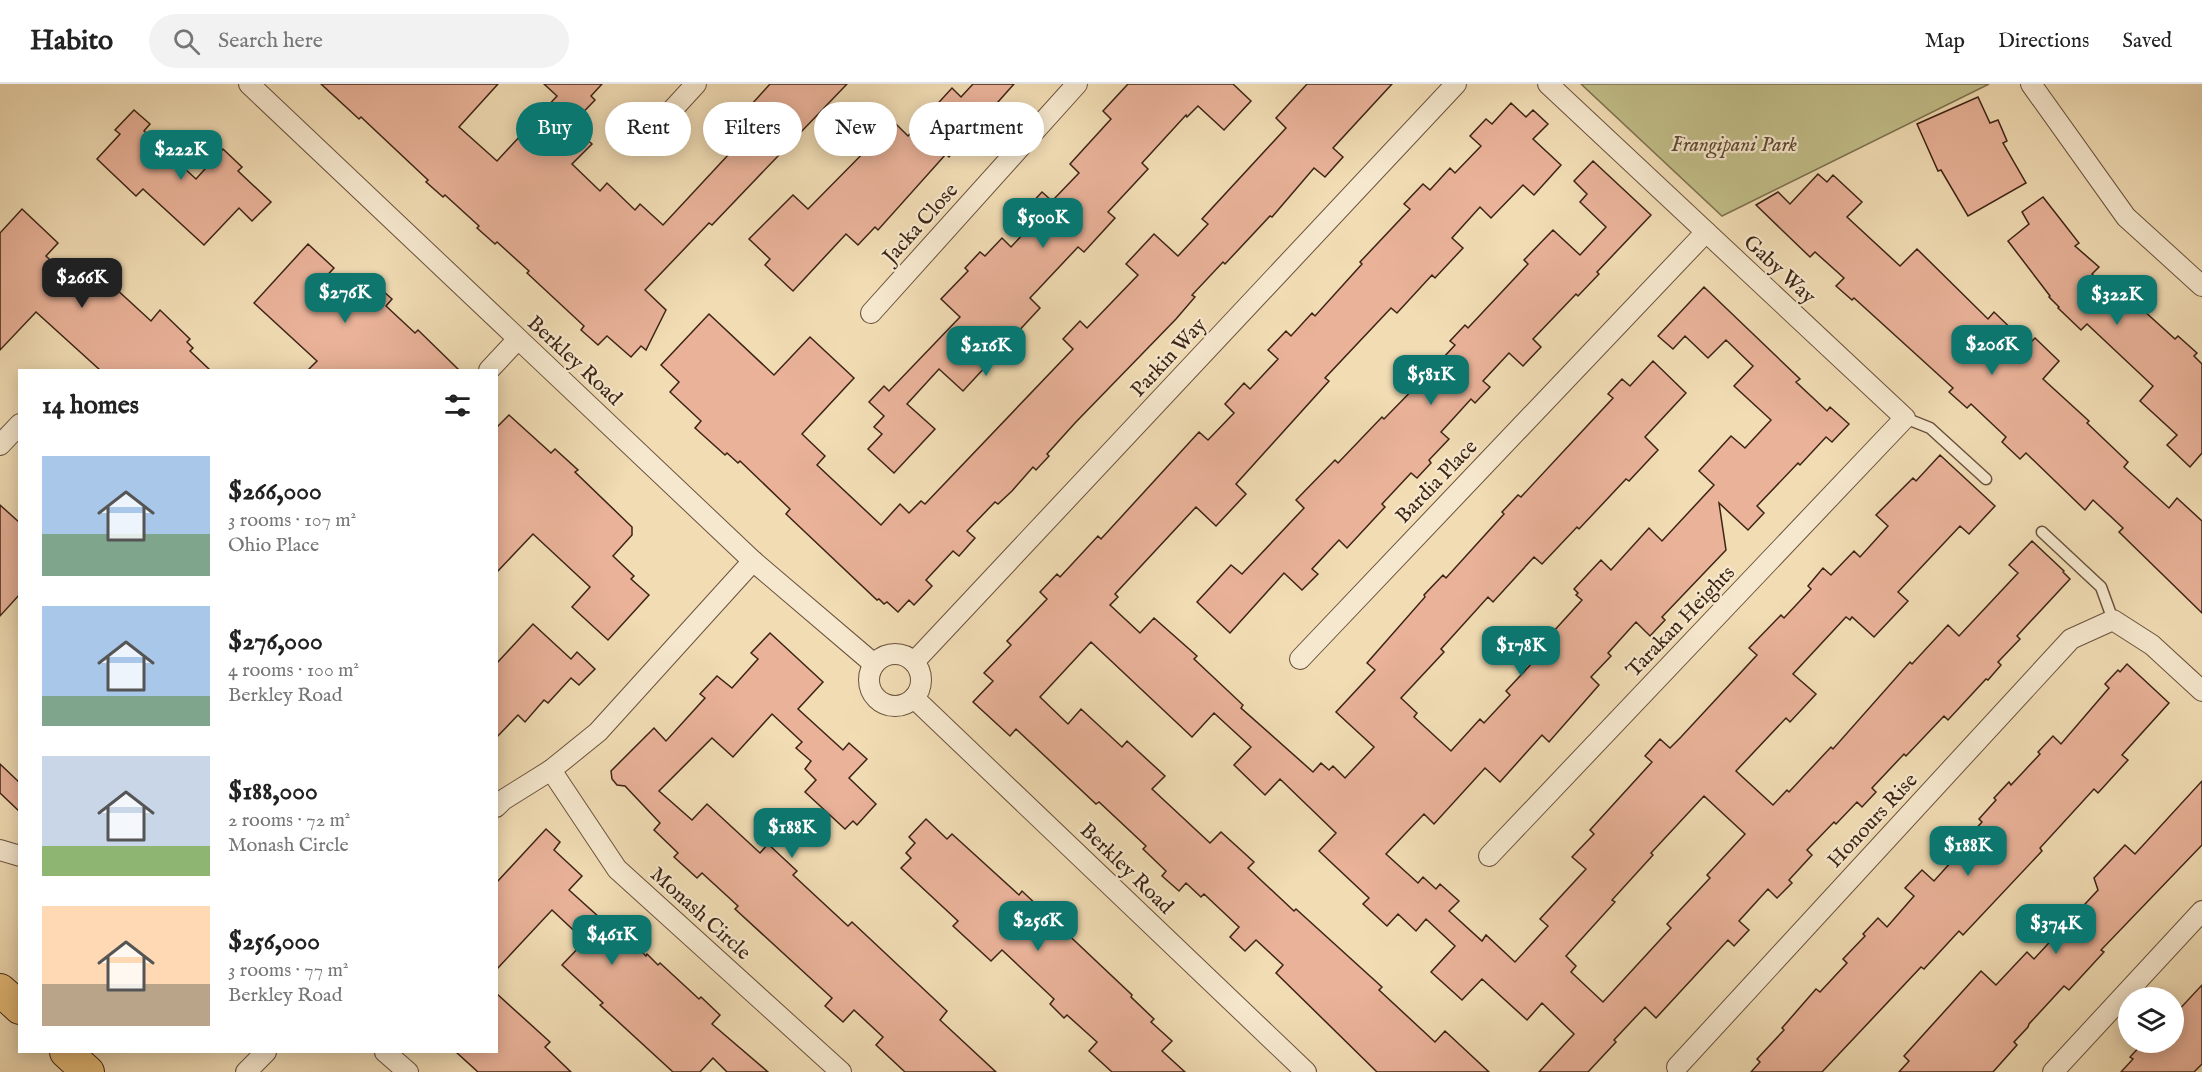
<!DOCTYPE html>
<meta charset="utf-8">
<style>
body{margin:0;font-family:"IM FELL English",serif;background:#f2f2f2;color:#222;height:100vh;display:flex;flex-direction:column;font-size:22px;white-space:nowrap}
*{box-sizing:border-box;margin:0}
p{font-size:20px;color:#767676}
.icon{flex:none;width:33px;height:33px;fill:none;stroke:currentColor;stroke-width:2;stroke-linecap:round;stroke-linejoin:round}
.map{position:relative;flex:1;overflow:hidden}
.sheet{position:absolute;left:18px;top:285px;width:480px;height:684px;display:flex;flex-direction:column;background:#fff;border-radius:0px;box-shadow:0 3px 15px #0003}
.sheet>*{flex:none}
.guide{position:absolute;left:516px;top:18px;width:570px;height:54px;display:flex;gap:12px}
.buttons{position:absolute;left:2118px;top:903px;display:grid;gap:12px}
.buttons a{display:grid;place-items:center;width:66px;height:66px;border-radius:50%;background:#fff;box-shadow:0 3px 15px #0003;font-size:30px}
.price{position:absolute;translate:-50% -51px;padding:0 14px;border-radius:12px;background:#0f766e;color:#fff;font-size:20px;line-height:39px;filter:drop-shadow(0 2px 3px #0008)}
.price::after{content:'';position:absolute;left:50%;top:36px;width:18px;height:14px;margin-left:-9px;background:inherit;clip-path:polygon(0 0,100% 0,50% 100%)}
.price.selected{background:#222;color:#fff}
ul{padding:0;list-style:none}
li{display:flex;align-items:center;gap:18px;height:150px;padding:0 24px}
li span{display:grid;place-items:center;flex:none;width:168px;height:120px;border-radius:0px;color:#555}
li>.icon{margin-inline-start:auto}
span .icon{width:72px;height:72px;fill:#fffc;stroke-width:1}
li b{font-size:26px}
h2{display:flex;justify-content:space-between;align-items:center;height:72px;padding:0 24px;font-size:26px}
.pill{padding:0 21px;border-radius:27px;background:#fff;box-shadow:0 3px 15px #0003;font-size:21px;line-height:54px}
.pill.selected{background:#0f766e;color:#fff}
header{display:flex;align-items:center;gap:36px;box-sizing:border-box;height:84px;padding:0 30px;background:#fff;border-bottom:2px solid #e0e0e0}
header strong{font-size:28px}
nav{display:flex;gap:33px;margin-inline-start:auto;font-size:21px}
.search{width:420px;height:54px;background:#f2f2f2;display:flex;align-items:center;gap:15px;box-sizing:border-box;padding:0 21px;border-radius:33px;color:#767676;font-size:22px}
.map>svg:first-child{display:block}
.green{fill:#c1be89;stroke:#7f714f;stroke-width:1.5}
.building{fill:#e9b299;stroke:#3d2415;stroke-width:1.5;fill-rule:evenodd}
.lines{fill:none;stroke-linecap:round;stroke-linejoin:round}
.lane-casing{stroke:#6a523d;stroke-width:13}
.street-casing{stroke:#6a523d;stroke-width:22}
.primary-casing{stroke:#3d2415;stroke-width:34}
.lane{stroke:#f6e8ce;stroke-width:10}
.street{stroke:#f6e8ce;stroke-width:20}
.primary{stroke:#e8be7a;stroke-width:32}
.labels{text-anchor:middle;stroke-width:4.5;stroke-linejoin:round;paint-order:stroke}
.park-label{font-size:21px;font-style:italic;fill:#5e4a32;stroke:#f6e8ce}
.street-label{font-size:21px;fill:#3d2415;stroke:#f6e8ce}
</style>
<header>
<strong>Habito</strong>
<div class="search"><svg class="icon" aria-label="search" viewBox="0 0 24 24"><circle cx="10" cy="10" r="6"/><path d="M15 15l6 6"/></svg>Search here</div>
<nav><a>Map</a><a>Directions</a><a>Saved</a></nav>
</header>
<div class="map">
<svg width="2202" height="988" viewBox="0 0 2202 988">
<rect width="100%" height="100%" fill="#f1dcb4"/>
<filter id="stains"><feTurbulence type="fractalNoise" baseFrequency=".00333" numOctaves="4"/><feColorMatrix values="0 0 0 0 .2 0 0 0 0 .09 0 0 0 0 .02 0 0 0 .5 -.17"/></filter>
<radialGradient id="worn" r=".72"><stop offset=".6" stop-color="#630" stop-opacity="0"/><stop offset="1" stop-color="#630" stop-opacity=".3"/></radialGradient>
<polygon class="green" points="1581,0 1989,0 1722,132"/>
<g class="building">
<polygon points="321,0 498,0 459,43 497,77 557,12 544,0 602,0 591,12 595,16 571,41 592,60 572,80 600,107 607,99 635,126 640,120 663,141 729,70 723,64 743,43 734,34 749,19 751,21 770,0 847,0 712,141 709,139 645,206 666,226 646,266 641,262 631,273 607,252 598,261 581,246 584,242 527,189 529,187 497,158 495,160 477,144 479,142 445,111 443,113 426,98 428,96 361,33 359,35"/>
<polygon points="973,0 1014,0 949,73 946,70 878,146 875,143 858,161 846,150 793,207 765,181 770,175 749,155 793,111 808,125 881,51 883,53 895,39 908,52 952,4 961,13"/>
<polygon points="1128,0 1233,0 1251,17 1224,46 1198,22 1187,33 1186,31 1142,79 1148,85 1108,128 1115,134 1084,168 1078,163 1030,214 1040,224 963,307 939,285 907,320 935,345 894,389 868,365 882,350 874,343 884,332 869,318 884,302 889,307 960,233 941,215 968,187 965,184 980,168 985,172 1002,154 1011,163 1038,134 1027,124 1042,108 1052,117 1079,89 1070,80 1111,35 1103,27"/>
<polygon points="1307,0 1392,0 1333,64 1343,73 1325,93 1314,84 1272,133 1270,132 1225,180 1223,178 1192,211 1195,213 1176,235 1075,339 1047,370 1049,372 1036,386 1033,383 1012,407 998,420 995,418 967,447 975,454 959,472 953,467 926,496 932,502 914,521 909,516 898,528 887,518 884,520 879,515 877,516 786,430 790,425 740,377 738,379 727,369 725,371 695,344 701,337 670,308 679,298 661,281 709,230 774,291 810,253 854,294 802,350 825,372 817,381 881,441 900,420 909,429 921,417 925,420 1073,265 1063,255 1080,237 1087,244 1138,191 1126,180 1154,150 1178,172 1208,140 1202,135 1286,44 1276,34"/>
<polygon points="1978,13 1990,39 1998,36 2007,57 2003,59 2026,99 1968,132 1941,86 1938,87 1917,40"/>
<path d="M1511,19L1526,33L1533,26L1548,40L1533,55L1561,81L1534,111L1523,101L1491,134L1480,123L1452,154L1463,164L1435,194L1432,191L1397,229L1391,224L1325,294L1329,297L1236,400L1246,410L1216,442L1196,423L1115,510L1118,513L1110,521L1140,549L1154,534L1197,572L1194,575L1243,621L1241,624L1313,688L1321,679L1329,686L1333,682L1345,694L1374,663L1336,628L1375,586L1367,579L1425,513L1424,511L1443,491L1446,494L1504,430L1502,428L1518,411L1521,413L1613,314L1608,310L1622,295L1630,302L1653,277L1686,309L1645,353L1658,366L1629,397L1626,395L1579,445L1577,443L1542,480L1534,473L1493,518L1488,513L1441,565L1444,568L1401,614L1417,629L1414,633L1451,667L1480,635L1484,639L1510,611L1506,607L1547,563L1543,559L1582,516L1576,511L1578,509L1574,505L1601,476L1611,486L1649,444L1662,457L1714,401L1699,387L1731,352L1745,364L1771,336L1734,302L1753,282L1726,256L1708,274L1685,252L1673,265L1658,252L1704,203L1800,295L1796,298L1827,327L1830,323L1849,340L1832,358L1826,353L1800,381L1798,379L1757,422L1764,429L1748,446L1719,419L1726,466L1662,533L1665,536L1650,552L1636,538L1608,569L1611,572L1591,593L1599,601L1549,658L1542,651L1500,698L1485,684L1434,740L1424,730L1386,770L1418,799L1423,793L1436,805L1440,800L1459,817L1449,827L1482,857L1486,851L1515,878L1548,842L1540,835L1586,785L1572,773L1594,750L1590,746L1652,678L1645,672L1660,655L1670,664L1681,653L1757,571L1749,564L1781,531L1784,534L1811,505L1808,502L1823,484L1831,491L1854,467L1860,473L1888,442L1876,431L1913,394L1916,397L1940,371L1995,422L1969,450L1960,442L1898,508L1908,517L1874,553L1852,533L1850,536L1846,533L1793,590L1816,610L1790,638L1786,634L1736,687L1773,721L1787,706L1789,708L1831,663L1833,665L1910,578L1912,580L1948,541L1959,552L2018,489L2009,481L2032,457L2064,487L2063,488L2070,495L2017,552L2020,555L1998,578L2001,581L1988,596L1986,595L1948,636L1944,632L1906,672L1904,670L1872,704L1876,708L1862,723L1857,718L1836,740L1834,738L1807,766L1812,771L1789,796L1792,799L1777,814L1768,805L1739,837L1749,846L1734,862L1728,856L1656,934L1645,923L1614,956L1616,958L1588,988H1539L1574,950L1542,919L1527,936L1482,895L1462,916L1431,888L1455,862L1426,835L1416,847L1398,830L1387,842L1363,820L1369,814L1319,767L1336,749L1280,695L1265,711L1234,681L1251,663L1214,629L1192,653L1091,558L1040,613L1068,640L1081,625L1122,663L1127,657L1165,692L1152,705L1210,759L1221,748L1254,778L1248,784L1294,827L1296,825L1382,903L1379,906L1435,958L1445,947L1489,988H1377L1276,889L1283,881L1256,856L1245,867L1230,853L1239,843L1204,810L1201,813L1186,799L1179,807L1162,792L1166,787L1143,765L1146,762L1099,718L1096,720L1016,645L1010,652L973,618L993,597L984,589L1011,561L1007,557L1047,515L1040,508L1057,490L1060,493L1098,452L1101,455L1199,348L1208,356L1234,329L1225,320L1244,299L1250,305L1278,275L1268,266L1286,247L1291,252L1312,229L1315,232L1362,180L1360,178L1410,125L1404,120L1423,100L1430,106L1450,84L1455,89L1481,62L1470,52L1486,35L1492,40ZM1704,712L1745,750L1707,791L1710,794L1667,840L1671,844L1603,918L1571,888L1576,882L1566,872L1615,818L1612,816L1653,771L1651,769Z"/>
<polygon points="134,26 150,40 144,47 196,95 223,65 242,83 238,87 271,118 252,137 239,124 204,161 143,105 136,112 97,75 120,50 115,46"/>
<polygon points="1593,77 1651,131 1597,188 1599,190 1578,212 1576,210 1533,255 1541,263 1523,282 1509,269 1483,297 1490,303 1475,319 1471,315 1441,348 1449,355 1429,376 1431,379 1417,394 1411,389 1382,420 1385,423 1347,464 1339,456 1312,485 1318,490 1302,506 1284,489 1230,549 1197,518 1231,481 1242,490 1304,424 1296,416 1335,376 1338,379 1382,333 1384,335 1429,289 1455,261 1450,257 1465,241 1468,244 1528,180 1524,176 1553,146 1580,171 1606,143 1580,118 1587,110 1574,97"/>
<polygon points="1818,90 1827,98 1833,91 1862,118 1847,133 1900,182 1917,165 1988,235 1994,228 2024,257 2026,255 2030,259 2035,254 2059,277 2043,295 2089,337 2087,339 2128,378 2124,383 2169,424 2177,414 2202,437 2202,529 2119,448 2123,444 2093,416 2085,426 2026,369 2020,375 2002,358 2006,353 1971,320 1967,324 1949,308 1953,304 1854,214 1852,216 1836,202 1844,194 1815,168 1810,173 1756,121 1778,108 1790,120"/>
<polygon points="2043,113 2079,159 2075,162 2099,183 2092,190 2126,222 2132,216 2175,255 2178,252 2197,269 2194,272 2202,280 2202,369 2190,383 2167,361 2177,351 2140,317 2153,302 2087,240 2081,246 2058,224 2059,223 2049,213 2050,212 2008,157 2029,140 2022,128"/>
<polygon points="22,125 58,159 46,172 76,201 84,193 102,192 151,237 160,226 190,255 187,258 193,264 190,267 210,286 100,286 36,228 0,266 0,149"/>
<polygon points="308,160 334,184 318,201 347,228 374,199 392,215 386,222 415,249 418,246 459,286 308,286 317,277 254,219"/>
<polygon points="509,331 551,369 555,365 578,386 575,388 632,443 632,451 613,472 634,492 631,495 649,511 608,556 572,523 590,503 533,450 496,489 496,344"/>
<polygon points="0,421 20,439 20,510 0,532"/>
<polygon points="533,540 571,575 577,568 595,585 579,601 571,594 548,619 544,616 525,638 518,631 496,654 496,580"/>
<polygon points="770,549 823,598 798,625 843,666 849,659 867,675 849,694 876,720 857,741 853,737 845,745 805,708 816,696 805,685 811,677 796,664 802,658 772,630 733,673 712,654 659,707 692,736 707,720 760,769 768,760 797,787 793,791 848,842 852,838 947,927 940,936 996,988 905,988 876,961 883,953 854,926 843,938 825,922 832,914 735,825 738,822 702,789 697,794 674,773 678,769 654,746 660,739 625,702 617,701 612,695 611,687 654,644 666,657 705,614 700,610 717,592 732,604 758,575 751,569"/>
<polygon points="2127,580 2169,619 2122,671 2128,676 2098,709 2094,705 2040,764 2042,767 1963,851 1959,847 1924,885 1921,883 1822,988 1751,988 1760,978 1757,975 1784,946 1782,944 1802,921 1816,905 1820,908 1847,879 1843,875 1865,852 1863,850 1878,834 1887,843 1914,812 1905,804 1922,786 1934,797 1961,767 1958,764 1982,738 1979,735 1996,716 1994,714 2009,698 2011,701 2040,670 2038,668 2053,652 2061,660 2109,604 2105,600 2118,586 2120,588"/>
<polygon points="0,680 20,699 20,728 0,709"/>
<polygon points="2202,697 2202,761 2101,866 2104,868 2069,906 2064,902 2029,940 2028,943 2014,958 2017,961 1993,988 1899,988 1909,977 1904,972 1981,887 1996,901 2027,868 2034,875 2098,806 2094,794 2125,761 2135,770"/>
<polygon points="926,735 947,755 952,750 1019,811 1022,807 1132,911 1131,913 1154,935 1151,938 1172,957 1162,967 1185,988 1112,988 1089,967 1097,958 1067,931 1064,934 1050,920 1054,915 1002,866 991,877 953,842 958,837 901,784 911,774 906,769 915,759 909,753"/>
<polygon points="546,745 560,758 554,766 582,792 569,806 619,851 621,848 646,872 647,870 658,881 660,879 699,915 701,913 720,931 712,940 768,988 727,988 713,974 700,988 673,988 600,921 603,919 562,881 585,857 552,826 496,886 496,799"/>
<polygon points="2202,901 2202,980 2194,988 2121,988 2133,975 2130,973 2144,958 2174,958 2174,931"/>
<polygon points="496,909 550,958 545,963 571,988 478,988 456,968 496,968"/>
</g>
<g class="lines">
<defs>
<g id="lane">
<polyline points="1905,334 1930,344 1986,395"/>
<polyline points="2042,448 2101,503 2113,536"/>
</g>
<g id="street">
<polyline points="249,0 753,477 874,580"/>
<polyline points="2031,0 2126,133 2202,202"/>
<polyline points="651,49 696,0"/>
<polyline points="871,229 1077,0"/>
<polyline points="489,286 518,255"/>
<polyline points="0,361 20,340"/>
<circle cx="895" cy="596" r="26"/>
<polyline points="1300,575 1706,148"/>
<polyline points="914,578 1456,0"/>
<polyline points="914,614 1306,988"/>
<polyline points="551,686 617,785 841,988"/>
<polyline points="496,723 503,716 551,686 598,648 753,477"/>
<polyline points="0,766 20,772"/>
<polyline points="1489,772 1905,334 1548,0"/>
<polyline points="385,968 408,988"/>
<polyline points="1677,983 2071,555 2113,536 2152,561 2202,607"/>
<polyline points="246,988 266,968"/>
<polyline points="2053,988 2202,827"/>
</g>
<g id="primary">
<polyline points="0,906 20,924"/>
<polyline points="66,968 88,988"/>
</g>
</defs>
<use href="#lane" class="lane-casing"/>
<use href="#street" class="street-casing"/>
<use href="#primary" class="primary-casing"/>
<use href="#lane" class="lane"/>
<use href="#street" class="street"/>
<use href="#primary" class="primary"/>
</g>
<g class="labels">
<g class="park-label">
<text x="1734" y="67">Frangipani Park</text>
</g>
<g class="street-label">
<text transform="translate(920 139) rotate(-48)" y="7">Jacka Close</text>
<text transform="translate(1780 185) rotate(43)" y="7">Gaby Way</text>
<text transform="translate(1168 273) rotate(-47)" y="7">Parkin Way</text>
<text transform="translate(575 276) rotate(43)" y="7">Berkley Road</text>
<text transform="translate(1436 397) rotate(-46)" y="7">Bardia Place</text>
<text transform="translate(1680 537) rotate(-46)" y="7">Tarakan Heights</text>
<text transform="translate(1872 736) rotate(-47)" y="7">Honours Rise</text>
<text transform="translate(1127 784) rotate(44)" y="7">Berkley Road</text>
<text transform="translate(701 829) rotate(42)" y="7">Monash Circle</text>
</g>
</g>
<rect width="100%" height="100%" filter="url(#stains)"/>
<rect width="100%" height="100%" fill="url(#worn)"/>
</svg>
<div class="buttons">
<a><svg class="icon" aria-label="layers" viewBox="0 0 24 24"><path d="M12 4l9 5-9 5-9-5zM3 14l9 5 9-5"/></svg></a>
</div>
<b class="price" style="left:181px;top:97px">$222K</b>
<b class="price" style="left:1043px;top:165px">$500K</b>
<b class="price selected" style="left:82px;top:225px">$266K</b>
<b class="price" style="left:345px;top:240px">$276K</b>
<b class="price" style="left:2117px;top:242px">$322K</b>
<b class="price" style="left:1992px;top:292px">$206K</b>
<b class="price" style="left:986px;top:293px">$216K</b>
<b class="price" style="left:1431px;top:322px">$581K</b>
<b class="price" style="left:1521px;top:593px">$178K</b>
<b class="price" style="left:792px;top:775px">$188K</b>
<b class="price" style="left:1968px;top:793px">$188K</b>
<b class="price" style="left:1038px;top:868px">$256K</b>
<b class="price" style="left:2056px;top:871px">$374K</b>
<b class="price" style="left:612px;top:882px">$461K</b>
<div class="guide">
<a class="pill selected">Buy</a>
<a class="pill">Rent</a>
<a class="pill">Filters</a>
<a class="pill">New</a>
<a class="pill">Apartment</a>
</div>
<section class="sheet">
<h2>14 homes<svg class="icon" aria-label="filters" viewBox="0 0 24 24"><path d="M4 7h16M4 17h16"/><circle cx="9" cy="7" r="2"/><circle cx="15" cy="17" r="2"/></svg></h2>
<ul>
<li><span style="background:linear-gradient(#a9c7e8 65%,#7fa58c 0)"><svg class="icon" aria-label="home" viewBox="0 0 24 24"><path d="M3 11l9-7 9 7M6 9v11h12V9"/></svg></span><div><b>$266,000</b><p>3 rooms · 107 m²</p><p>Ohio Place</p></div></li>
<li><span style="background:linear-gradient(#a9c7e8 75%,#7fa58c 0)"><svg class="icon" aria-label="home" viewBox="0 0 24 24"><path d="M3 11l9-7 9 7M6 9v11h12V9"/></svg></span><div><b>$276,000</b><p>4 rooms · 100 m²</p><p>Berkley Road</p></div></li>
<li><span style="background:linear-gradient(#c9d6e8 75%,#8fb573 0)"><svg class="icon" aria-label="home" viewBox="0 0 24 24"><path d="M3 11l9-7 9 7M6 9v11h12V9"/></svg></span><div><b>$188,000</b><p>2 rooms · 72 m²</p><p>Monash Circle</p></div></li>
<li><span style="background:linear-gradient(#ffd9b3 65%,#b9a48a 0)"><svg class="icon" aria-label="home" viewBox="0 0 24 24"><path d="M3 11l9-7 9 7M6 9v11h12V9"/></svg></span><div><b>$256,000</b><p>3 rooms · 77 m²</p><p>Berkley Road</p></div></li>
</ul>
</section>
</div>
